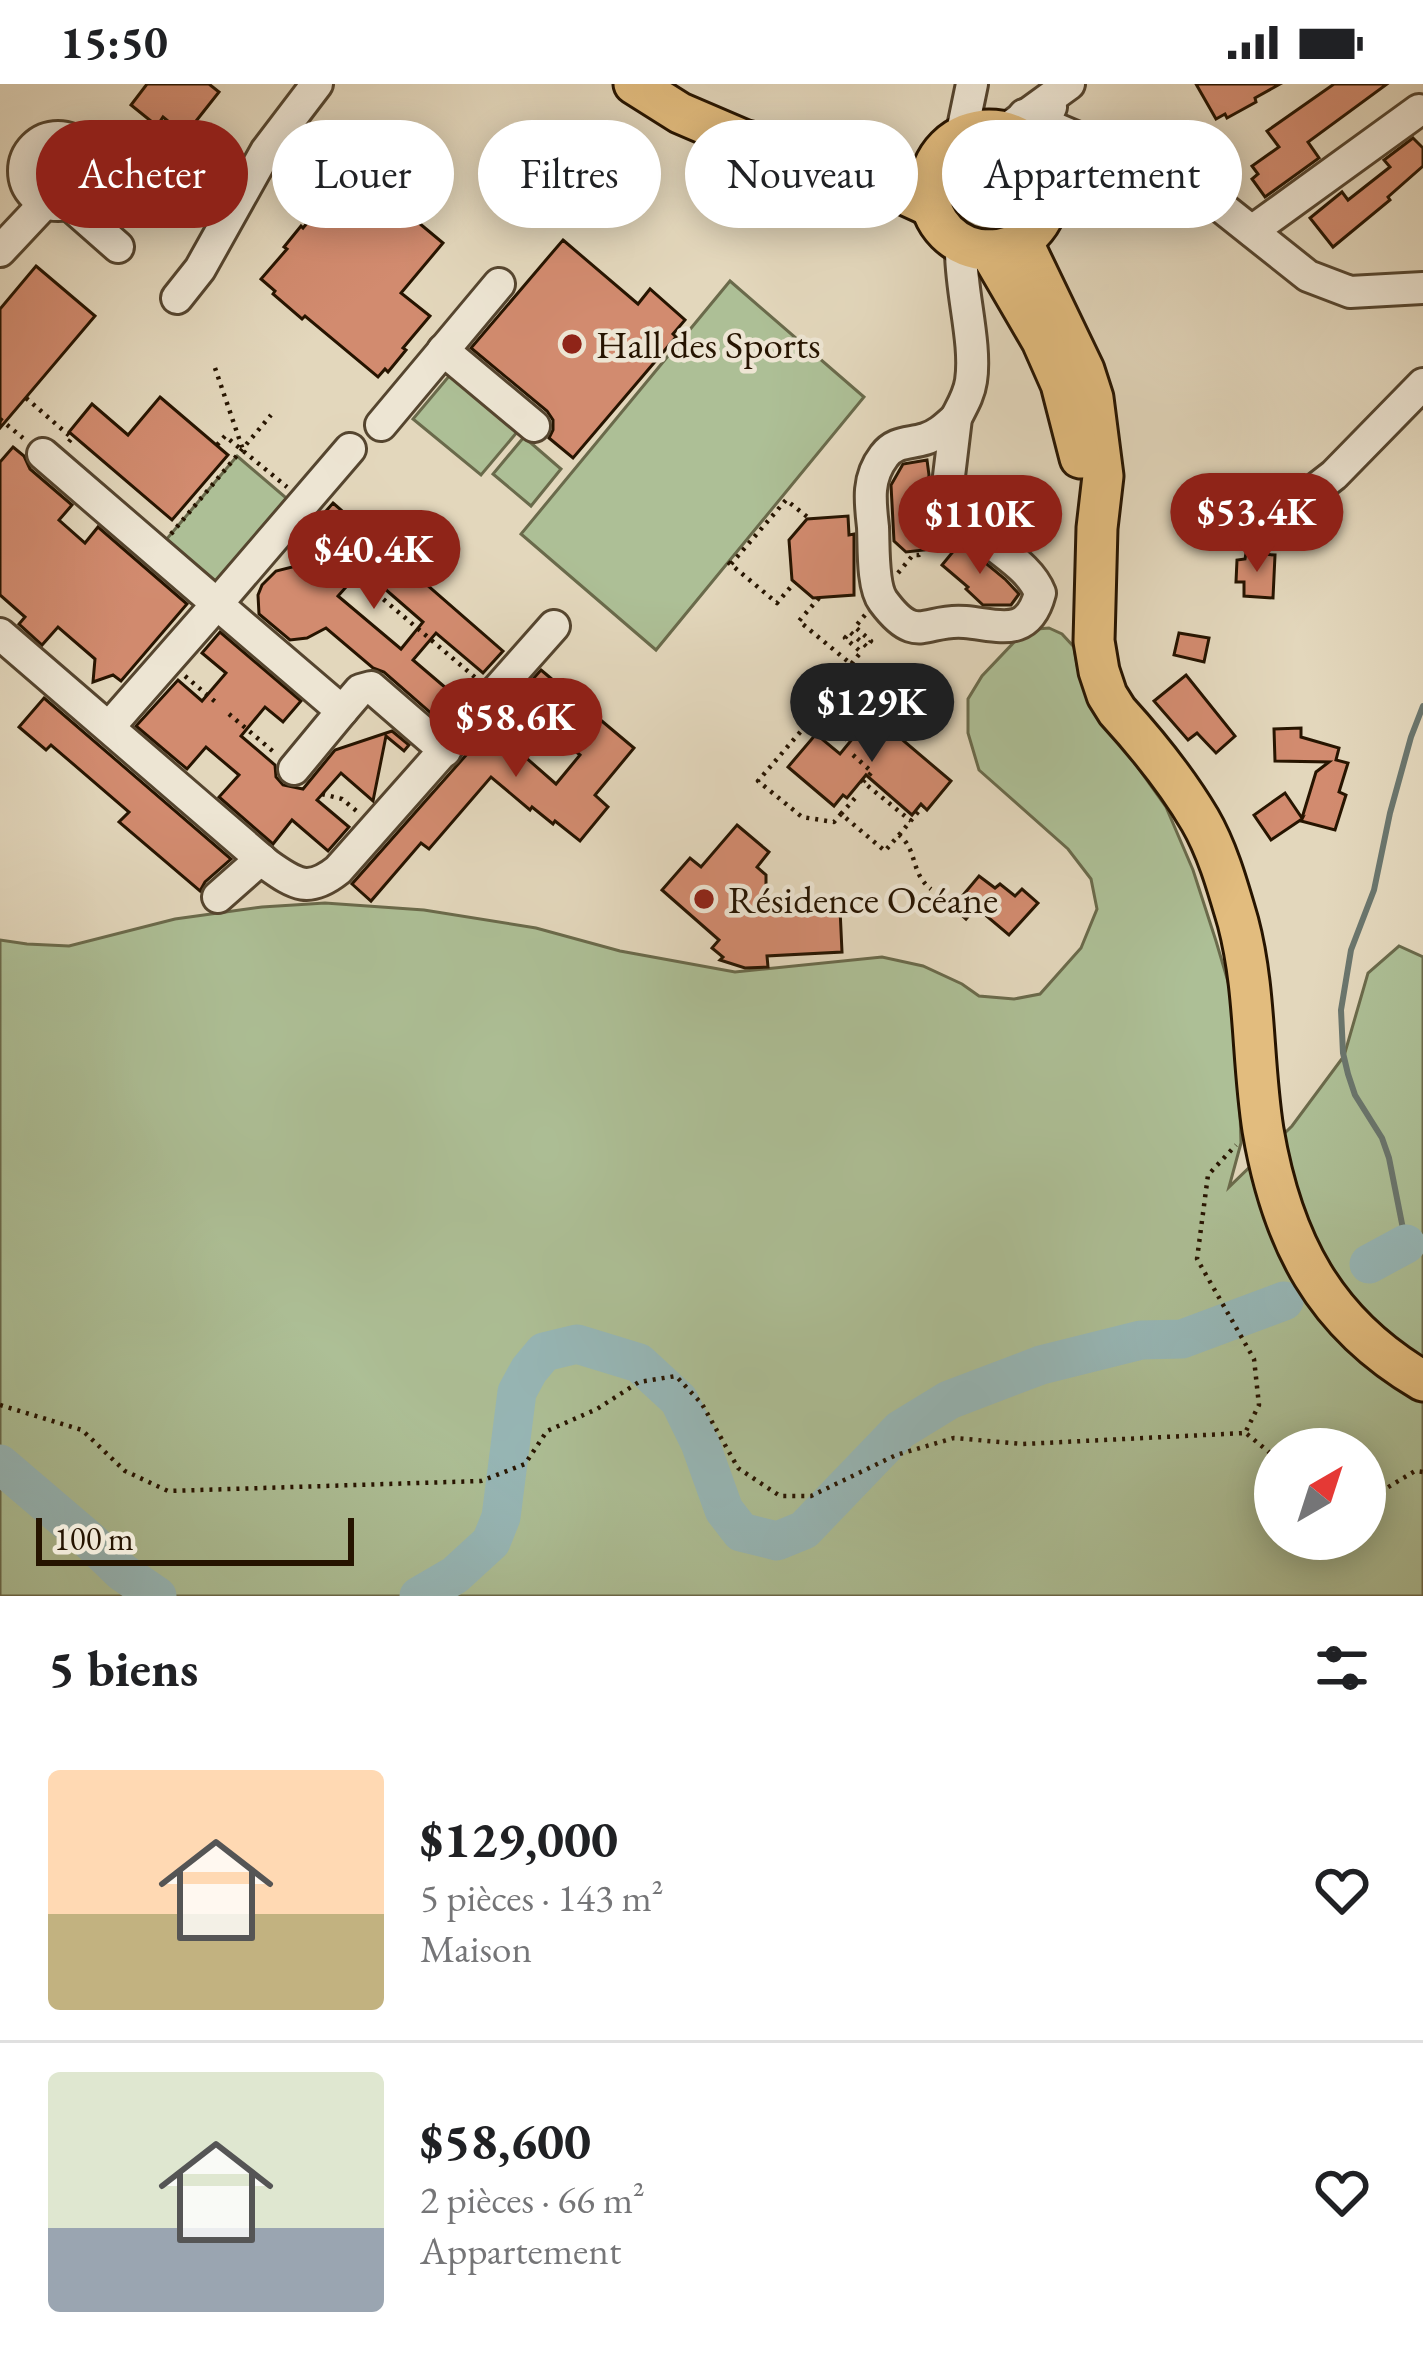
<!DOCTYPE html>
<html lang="fr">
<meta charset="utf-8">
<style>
body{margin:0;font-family:"EB Garamond",serif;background:#f2f2f2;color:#202124;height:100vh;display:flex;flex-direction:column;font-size:45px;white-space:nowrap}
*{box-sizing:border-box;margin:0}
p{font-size:39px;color:#757577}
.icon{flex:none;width:66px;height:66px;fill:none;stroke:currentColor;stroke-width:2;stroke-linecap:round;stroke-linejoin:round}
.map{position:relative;height:1512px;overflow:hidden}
.sheet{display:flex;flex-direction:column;background:#fff;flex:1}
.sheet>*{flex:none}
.top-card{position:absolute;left:36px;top:36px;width:1353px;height:108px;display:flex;gap:24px}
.needle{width:78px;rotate:39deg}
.controls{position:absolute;left:1254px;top:1344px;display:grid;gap:24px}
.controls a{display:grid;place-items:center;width:132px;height:132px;border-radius:50%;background:#fff;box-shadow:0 6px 30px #0003;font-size:60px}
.scale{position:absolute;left:36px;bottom:30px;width:318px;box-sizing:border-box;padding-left:12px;border:6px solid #261400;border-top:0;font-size:33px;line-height:42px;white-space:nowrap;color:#261400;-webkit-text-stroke:9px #ede5d3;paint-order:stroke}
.price{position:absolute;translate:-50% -102px;padding:0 27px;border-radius:42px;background:#8f2418;color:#fff;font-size:39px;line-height:78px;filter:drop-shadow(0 3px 6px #0008)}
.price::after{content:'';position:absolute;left:50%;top:72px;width:36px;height:27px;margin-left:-18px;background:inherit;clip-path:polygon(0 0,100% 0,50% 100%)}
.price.active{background:#222;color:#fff}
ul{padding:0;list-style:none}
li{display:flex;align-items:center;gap:36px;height:300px;padding:0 48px}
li+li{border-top:3px solid #e0e0e0}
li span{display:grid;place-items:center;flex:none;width:336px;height:240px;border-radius:12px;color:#555}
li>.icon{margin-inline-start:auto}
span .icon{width:144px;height:144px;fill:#fffc;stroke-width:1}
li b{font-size:51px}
h2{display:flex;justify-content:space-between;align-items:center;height:144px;padding:0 48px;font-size:51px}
.chip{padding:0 42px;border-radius:54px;background:#fff;box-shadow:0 6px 30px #0003;font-size:42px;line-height:108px}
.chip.active{background:#8f2418;color:#fff}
.status{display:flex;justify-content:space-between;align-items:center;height:84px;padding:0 60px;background:#fff;direction:ltr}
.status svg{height:33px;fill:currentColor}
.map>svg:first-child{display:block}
.green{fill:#adbf96;stroke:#6a6a4b;stroke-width:3;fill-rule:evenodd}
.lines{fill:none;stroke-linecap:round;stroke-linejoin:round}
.stream{stroke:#6a766e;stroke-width:6}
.river{stroke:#97b8b8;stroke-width:39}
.building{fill:#d28b6f;stroke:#261400;stroke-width:3;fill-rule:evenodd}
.minor-casing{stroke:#55452f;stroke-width:36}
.major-casing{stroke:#261400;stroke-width:45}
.path{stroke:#261400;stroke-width:4.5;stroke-dasharray:3 6;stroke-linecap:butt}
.minor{stroke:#ede5d3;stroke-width:30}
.major{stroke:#e2bc7e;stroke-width:39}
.poi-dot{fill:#8f2418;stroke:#ede5d3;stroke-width:4.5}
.labels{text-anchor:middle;stroke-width:9;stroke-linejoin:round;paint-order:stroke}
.poi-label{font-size:39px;fill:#261400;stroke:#ede5d3;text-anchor:start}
</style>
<div class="status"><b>15:50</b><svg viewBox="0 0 49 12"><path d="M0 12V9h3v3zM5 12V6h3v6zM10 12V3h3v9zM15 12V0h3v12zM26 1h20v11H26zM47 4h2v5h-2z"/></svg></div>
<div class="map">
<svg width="1423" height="1512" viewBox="0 0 1423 1512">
<rect width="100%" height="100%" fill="#e3d7bc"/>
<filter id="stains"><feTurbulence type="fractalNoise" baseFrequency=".00167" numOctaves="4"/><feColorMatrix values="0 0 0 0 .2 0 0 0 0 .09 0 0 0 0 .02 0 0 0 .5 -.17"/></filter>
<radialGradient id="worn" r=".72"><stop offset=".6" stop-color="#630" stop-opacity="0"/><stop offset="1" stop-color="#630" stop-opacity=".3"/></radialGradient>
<g class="green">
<circle cx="59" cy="86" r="24"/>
<polygon points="730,197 864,313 656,566 521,450"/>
<polygon points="455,285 523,341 481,391 413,335"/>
<polygon points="524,353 561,385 531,422 493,390"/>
<polygon points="237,372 299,425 227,510 165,457"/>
<path d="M1049,544L1062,550L1074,563L1078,586L1092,619L1166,723L1193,786L1216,857L1237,928L1241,1059L1229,1103L1292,1042L1344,972L1368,889L1399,862L1423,873V1512H0V856L27,860L69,862L175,835L262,823L325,819L424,826L536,844L620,867L735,888L882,873L923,882L962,900L979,912L1014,915L1040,910L1081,864L1097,825L1091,795L1068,765L979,686L968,649V615L982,592L1019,553L1037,545ZM1275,1365H1365V1455H1275Z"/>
</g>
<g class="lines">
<polyline class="stream" points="1423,622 1411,653 1390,729 1374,806 1351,866 1341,926 1343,969 1348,990 1355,1011 1382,1054 1389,1074 1406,1160 1423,1153"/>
<g class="river">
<polyline points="1369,1180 1406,1160"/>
<polyline points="0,1380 89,1456 122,1488 157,1512"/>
<polyline points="419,1512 455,1491 491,1458 501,1433 517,1308 529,1286 544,1268 577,1260 639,1279 679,1316 700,1359 724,1426 741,1448 777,1457 804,1446 900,1346 949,1316 1041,1281 1141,1256 1182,1255 1284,1217"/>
</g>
</g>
<g class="building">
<polygon points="147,0 209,0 219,8 185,51 163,33 157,42 131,21"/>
<polygon points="1196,0 1280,0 1255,14 1256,18 1227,34 1225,30 1216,35"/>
<polygon points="1334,0 1387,0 1308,58 1319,74 1265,113 1252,95 1258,90 1252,82 1279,63 1267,47"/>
<polygon points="1413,54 1423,64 1423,82 1388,113 1390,116 1333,163 1310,134 1342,108 1348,116 1390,83 1384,76"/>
<polygon points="353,84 443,159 401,209 430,232 403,264 406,266 388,288 385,285 378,293 305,232 302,235 273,210 275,207 261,195 287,165 284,163 301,142 303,144"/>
<polygon points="563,156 638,220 650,205 685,236 673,250 676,253 573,374 549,354 553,346 553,336 547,327 471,264"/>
<polygon points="36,182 95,232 0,344 0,225"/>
<polygon points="160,313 228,371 172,436 69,348 92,320 128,351"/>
<polygon points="13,363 24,372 30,385 72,421 59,436 85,459 98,443 187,520 121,597 113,591 93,598 95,575 58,543 42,561 19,540 25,533 0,511 0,378"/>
<polygon points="927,376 929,391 924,441 933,465 906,468 894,457 891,401 903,380"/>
<path d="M333,419L503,567L483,589L436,549L413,576L460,616L441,638L384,588L373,584L326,544L307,554L290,556L259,530L258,511L262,501L276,487L296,482L306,485L328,500L350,474L313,442ZM362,485L423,538L401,565L338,512Z"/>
<polygon points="848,432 849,451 854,450 854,511 813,514 792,496 789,456 807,435"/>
<polygon points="965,453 977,472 1005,495 1019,510 1011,521 983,521 966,505 968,503 942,481"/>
<polygon points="1246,469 1275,471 1273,514 1244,512 1244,498 1236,498 1237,476 1245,475"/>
<polygon points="220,548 301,617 283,638 265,623 241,652 275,681 276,693 283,701 303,705 335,666 392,647 409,661 404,667 386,652 373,717 341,689 317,716 349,743 328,767 292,736 273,760 219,713 239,691 206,663 187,685 136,642 178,596 202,617 226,589 202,569"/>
<polygon points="1179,549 1209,554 1204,578 1174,571"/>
<polygon points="541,586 634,664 595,711 608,723 580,757 555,737 553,740 532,723 530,726 491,693 429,765 421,759 371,817 352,800 491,643 556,700 580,671 515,615"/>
<polygon points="1186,591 1235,652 1216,669 1197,649 1188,656 1154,617"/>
<polygon points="44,614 231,775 205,798 200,807 119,738 129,728 51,661 46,666 19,643"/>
<polygon points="874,621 878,624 880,622 899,638 892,647 951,697 927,726 921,720 912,731 866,691 847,714 843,711 834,722 788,683 816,650 840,670 863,642 859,638"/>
<polygon points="1301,644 1301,653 1339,664 1336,676 1348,679 1339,708 1346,711 1335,746 1301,737 1302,735 1271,756 1254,731 1285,709 1302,734 1316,688 1329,678 1275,677 1274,645"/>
<polygon points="737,741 769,768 757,783 766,791 766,829 840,825 842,868 767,872 768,883 745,884 720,876 723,873 712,864 719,856 662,806 690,774 701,783"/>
<polygon points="979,792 995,804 1000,800 1015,812 1022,805 1038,819 1009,851 976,823 966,835 953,823"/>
</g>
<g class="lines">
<defs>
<g id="minor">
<polyline points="1024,31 1092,60 1138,68 1176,87 1308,192 1350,208 1423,204"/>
<polyline points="1003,48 1069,0"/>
<polyline points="961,53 972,0"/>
<circle cx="58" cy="87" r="34"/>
<polyline points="1042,75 1043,40 1051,23"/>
<polyline points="1049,101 1092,60"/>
<polyline points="68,119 118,163"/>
<polyline points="1252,147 1419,26"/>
<polyline points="0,167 46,118"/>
<polyline points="177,214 200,185 266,67 317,0"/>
<polyline points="443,266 534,342"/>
<path d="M956,334C946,343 938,351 925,355C909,360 895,357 884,372C867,394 870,417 873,443C874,462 872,502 883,517C917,563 925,534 965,538C999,541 1028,555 1040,509C1031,486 1007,472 989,457"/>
<polyline points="381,341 499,200"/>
<polyline points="350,365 217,520 342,627 360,606 371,603 445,667"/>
<polyline points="43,370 217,520 109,643"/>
<polyline points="1298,419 1334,391 1423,300"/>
<path d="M943,442L956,334C962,322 969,311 971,297C977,258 959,202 961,159"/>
<path d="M0,550L268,781C296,801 309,809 338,786L554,542"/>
<polyline points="294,685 342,627"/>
<polyline points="218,813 261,775"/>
</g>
<g id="major">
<polyline points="634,0 680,29 743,56 840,81 932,123"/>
<circle cx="989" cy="106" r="60"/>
<path d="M1022,157L1084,286L1093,314L1103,392L1097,444L1094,557L1099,587L1107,611L1117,627C1147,660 1177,697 1200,736C1218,767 1228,804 1238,838C1256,906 1252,976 1263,1046C1282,1157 1324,1239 1423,1297"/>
<polyline points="989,166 1042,257 1061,300 1080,374"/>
</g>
</defs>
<use href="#minor" class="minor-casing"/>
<use href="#major" class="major-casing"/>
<g class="path">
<polyline points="215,284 243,366"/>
<polyline points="26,314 72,354 67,360"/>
<polyline points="0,335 23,354"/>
<polyline points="217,361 225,352 287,403"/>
<polyline points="171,450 271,331"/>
<polyline points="308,451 344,481"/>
<polyline points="728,478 777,519 795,498"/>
<polyline points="731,480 786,416 810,435"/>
<polyline points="898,489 913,471 919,471 928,460"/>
<polyline points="356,492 477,595"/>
<polyline points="819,514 799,537 851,580"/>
<path d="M865,531L855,543L871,557L867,563L850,548L845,554L861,568L844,589L850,594L841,605L839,603L758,697L802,733L834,738L841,730L885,767L899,751C918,766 910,789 931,805"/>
<polyline points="185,592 219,621"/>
<polyline points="229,630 275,669"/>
<polyline points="817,631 850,658"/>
<polyline points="853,671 872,688 863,698 911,737"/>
<polyline points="322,710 342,715 359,729"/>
<polyline points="841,730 855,714 850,710"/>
<polyline points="899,751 923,722"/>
<polyline points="0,1321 82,1346 125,1387 168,1407 481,1397 525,1380 547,1347 597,1325 639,1298 676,1292 702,1320 738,1384 780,1412 811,1412 896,1371 954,1354 1023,1360 1245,1349 1259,1321 1254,1275 1197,1175 1208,1091 1236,1061"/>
<polyline points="1247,1350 1275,1373"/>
<polyline points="1365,1417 1415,1387 1423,1388"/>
</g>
<use href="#minor" class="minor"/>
<use href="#major" class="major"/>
</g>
<g class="poi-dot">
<circle cx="572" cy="260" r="12"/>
<circle cx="704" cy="815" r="12"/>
</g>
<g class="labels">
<g class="poi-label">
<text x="596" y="274">Hall des Sports</text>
<text x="728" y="829">Résidence Océane</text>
</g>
</g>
<rect width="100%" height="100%" filter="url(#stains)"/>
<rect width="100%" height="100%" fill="url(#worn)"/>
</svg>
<div class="controls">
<a><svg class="needle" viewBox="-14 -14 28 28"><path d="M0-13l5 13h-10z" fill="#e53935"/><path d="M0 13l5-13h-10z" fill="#757577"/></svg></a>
</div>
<div class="scale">100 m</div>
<b class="price" style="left:1257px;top:491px">$53.4K</b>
<b class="price" style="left:980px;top:493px">$110K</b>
<b class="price" style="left:374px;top:528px">$40.4K</b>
<b class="price active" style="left:872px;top:681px">$129K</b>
<b class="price" style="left:516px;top:696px">$58.6K</b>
<div class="top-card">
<a class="chip active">Acheter</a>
<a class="chip">Louer</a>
<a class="chip">Filtres</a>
<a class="chip">Nouveau</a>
<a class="chip">Appartement</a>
</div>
</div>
<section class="sheet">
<h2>5 biens<svg class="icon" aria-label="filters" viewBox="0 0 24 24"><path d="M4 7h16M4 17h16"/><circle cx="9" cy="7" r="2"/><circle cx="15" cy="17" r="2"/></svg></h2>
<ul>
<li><span style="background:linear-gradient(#ffd9b3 60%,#c2b280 0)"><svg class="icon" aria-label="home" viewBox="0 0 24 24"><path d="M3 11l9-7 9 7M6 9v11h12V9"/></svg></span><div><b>$129,000</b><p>5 pièces · 143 m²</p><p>Maison</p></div><svg class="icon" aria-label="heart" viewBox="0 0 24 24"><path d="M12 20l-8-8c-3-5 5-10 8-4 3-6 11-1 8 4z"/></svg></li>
<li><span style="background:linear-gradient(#dfe7d0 65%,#9aa5b1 0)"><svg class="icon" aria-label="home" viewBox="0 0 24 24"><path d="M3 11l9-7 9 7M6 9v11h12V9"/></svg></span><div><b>$58,600</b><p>2 pièces · 66 m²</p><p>Appartement</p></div><svg class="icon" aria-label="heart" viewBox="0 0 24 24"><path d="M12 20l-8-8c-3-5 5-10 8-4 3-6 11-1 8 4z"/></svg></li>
</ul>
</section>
